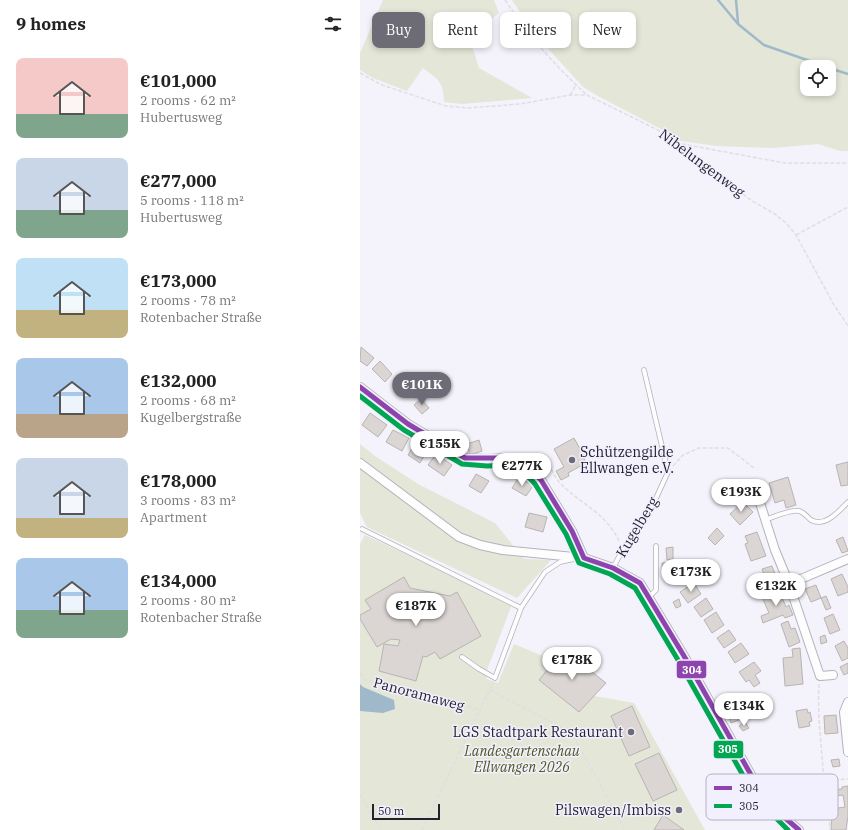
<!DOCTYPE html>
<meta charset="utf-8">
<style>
body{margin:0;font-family:"IBM Plex Serif",serif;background:#f2f2f2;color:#222;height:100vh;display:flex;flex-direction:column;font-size:15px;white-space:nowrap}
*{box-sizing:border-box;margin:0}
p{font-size:13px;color:#767676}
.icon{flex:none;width:22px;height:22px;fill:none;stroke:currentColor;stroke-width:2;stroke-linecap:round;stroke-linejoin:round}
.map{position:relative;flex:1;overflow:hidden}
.side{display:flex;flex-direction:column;background:#fff;width:360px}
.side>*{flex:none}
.banner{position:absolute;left:12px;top:12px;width:380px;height:36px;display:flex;gap:8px}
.fabs{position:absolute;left:440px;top:60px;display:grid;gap:8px}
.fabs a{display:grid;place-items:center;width:36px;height:36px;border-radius:8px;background:#fff;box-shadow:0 2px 6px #0003;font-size:20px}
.scale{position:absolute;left:12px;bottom:10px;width:68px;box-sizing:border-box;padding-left:4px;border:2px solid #25222f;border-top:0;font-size:11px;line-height:14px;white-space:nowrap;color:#25222f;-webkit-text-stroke:3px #f2effe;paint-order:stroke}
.price{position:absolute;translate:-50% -34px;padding:0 9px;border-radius:14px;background:#fff;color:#222;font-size:13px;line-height:26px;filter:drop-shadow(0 1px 2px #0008)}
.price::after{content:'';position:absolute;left:50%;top:24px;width:12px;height:9px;margin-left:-6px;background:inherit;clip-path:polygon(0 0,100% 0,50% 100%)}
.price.active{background:#6d6b76;color:#fff}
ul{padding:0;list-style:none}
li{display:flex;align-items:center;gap:12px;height:100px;padding:0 16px}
li span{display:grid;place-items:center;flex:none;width:112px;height:80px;border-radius:8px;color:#555}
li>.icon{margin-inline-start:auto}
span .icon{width:48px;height:48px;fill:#fffc;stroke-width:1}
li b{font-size:17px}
h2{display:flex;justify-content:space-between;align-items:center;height:48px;padding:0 16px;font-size:17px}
.chip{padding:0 14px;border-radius:8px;background:#fff;box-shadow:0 2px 6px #0003;font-size:14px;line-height:36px}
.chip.active{background:#6d6b76;color:#fff}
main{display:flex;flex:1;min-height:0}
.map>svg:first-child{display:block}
.green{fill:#e4e6d8;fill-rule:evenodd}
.water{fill:#a0b9ca}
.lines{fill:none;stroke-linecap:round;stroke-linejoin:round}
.stream{stroke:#a0b9ca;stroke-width:2.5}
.building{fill:#dbd6d4;stroke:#b9b4b2}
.lane-casing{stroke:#b4b2bc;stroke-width:5.5}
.street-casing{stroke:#b4b2bc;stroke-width:10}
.path{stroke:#dfdee1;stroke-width:1.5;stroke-dasharray:4 2;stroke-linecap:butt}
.lane{stroke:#fdfdfe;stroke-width:4}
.street{stroke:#fdfdfe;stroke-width:8}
.bus-1-casing{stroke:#f2effe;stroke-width:8}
.bus-2-casing{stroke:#f2effe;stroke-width:8}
.bus-1{stroke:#8e44ad;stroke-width:5}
.bus-2{stroke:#00a651;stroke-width:5}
.poi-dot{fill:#6d6b76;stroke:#f2effe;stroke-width:1.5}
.labels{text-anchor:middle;stroke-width:3;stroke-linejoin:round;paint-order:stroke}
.street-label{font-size:14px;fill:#25222f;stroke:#f2effe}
.poi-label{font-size:14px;fill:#25222f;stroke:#f2effe;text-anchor:end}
.park-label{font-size:14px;font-style:italic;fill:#51581f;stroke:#f2effe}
.key{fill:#f2effe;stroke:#b4b2c0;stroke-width:1}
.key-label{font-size:11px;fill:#25222f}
.line-badge{stroke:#f2effe;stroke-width:1.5}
.badge-label{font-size:11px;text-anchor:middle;font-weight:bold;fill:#fff}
</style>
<main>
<section class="side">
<h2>9 homes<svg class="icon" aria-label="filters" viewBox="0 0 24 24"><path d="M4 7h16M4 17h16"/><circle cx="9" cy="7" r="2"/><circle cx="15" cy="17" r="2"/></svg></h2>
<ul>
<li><span style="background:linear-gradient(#f6c9c9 70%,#7fa58c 0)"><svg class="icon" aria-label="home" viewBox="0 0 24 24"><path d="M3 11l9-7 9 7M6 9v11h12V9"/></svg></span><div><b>€101,000</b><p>2 rooms · 62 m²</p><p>Hubertusweg</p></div></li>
<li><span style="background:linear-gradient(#c9d6e8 65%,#7fa58c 0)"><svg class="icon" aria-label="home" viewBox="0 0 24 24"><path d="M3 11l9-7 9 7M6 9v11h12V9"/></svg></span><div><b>€277,000</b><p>5 rooms · 118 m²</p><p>Hubertusweg</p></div></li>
<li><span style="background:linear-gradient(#bfe0f5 65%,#c2b280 0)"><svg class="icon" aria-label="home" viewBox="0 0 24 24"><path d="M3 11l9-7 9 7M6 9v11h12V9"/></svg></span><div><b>€173,000</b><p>2 rooms · 78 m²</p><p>Rotenbacher Straße</p></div></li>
<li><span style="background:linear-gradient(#a9c7e8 70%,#b9a48a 0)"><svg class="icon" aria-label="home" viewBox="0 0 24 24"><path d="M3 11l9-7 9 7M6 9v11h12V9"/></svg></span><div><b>€132,000</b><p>2 rooms · 68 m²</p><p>Kugelbergstraße</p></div></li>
<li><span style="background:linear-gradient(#c9d6e8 75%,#c2b280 0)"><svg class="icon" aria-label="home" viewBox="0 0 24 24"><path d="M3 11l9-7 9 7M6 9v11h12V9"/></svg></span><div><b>€178,000</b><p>3 rooms · 83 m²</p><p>Apartment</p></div></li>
<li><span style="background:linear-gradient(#a9c7e8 65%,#7fa58c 0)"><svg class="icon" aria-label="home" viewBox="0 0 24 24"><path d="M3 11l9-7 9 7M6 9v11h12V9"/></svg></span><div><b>€134,000</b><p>2 rooms · 80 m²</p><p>Rotenbacher Straße</p></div></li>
</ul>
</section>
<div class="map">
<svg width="488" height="830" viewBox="0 0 488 830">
<rect width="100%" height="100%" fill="#f4f2fa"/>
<g class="green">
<path d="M23,0H134L139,13L109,37L119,68L172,98L102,104L84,102C83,81 79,80 63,68L47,91L13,78L0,70V53Z"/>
<path d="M152,0H488V151H480L458,144L413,148L357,146L321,141L303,130L236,95L223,87L175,34ZM447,67H469V89H447Z"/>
<polygon points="0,444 15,456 58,484 135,523 164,559 191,560 157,598 7,527 0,513"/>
<polygon points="5,535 152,604 126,673 127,679 138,683 154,644 195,661 179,680 219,712 234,696 274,703 345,830 0,830 0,544"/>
</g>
<polygon class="water" points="0,684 3,687 34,700 35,709 23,713 0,711"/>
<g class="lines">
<g class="stream">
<polyline points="358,0 378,24 404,45 467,67"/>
<polyline points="376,0 378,23"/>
<polyline points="469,68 488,74"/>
</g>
</g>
<g class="building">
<polygon points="1,347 14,358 7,366 0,361"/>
<polygon points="20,361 32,374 25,382 12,369"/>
<polygon points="39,375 54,385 47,394 33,384"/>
<polygon points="61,399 69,408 62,414 54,405"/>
<polygon points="10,413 27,425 18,437 2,425"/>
<polygon points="33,430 49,438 42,451 26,442"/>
<polygon points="214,438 224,456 223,456 226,463 208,473 209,476 201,480 196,471 204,467 194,449"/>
<polygon points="119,440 122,451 110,455 107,444"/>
<polygon points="55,443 67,451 60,463 48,455"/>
<polygon points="76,454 92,465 84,476 68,465"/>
<polygon points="488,462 488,485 481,486 476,465"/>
<polygon points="116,474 129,481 121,493 109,486"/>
<polygon points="159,477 173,486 166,496 152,488"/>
<polygon points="428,477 436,505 426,508 424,500 415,503 409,483"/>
<polygon points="383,502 393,512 380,525 370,514"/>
<polygon points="169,513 187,517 183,532 165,527"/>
<polygon points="357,528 364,536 355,545 348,538"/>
<polygon points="397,532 406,556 391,561 385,544 388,543 385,536"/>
<polygon points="483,537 488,551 482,553 476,540"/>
<polygon points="313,547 313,559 307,560 306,548"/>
<polygon points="313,562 314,577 303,577 302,563"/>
<polygon points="412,566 417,579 414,581 416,586 409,589 402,569"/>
<polygon points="482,574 488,587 488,592 478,596 471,579"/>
<polygon points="44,577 50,588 90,596 97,592 121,636 80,659 75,652 66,657 63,656 56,681 19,671 24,644 38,646 40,640 31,639 17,647 0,619 0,615 11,609 5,600"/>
<polygon points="334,583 341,594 328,603 320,592"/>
<polygon points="456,585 461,598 451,602 445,589"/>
<polygon points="419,590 426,607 429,605 433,615 425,618 423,615 403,623 401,616 409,613 402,597"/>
<polygon points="466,596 471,608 466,610 461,598"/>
<polygon points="346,598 353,609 341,617 334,607"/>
<polygon points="319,599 321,606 316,608 313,602"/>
<polygon points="356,612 364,625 352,633 344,620"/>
<polygon points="473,614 480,630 470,634 464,618"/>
<polygon points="428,621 431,629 435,628 440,642 429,647 421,624"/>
<polygon points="369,630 376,640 364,648 357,638"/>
<polygon points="465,635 467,642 461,644 460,637"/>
<polygon points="484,641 488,648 488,658 482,661 475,646"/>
<polygon points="381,643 389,654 375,663 368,652"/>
<polygon points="440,648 443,684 425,686 423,658 433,657 432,649"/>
<polygon points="204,650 246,683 219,712 179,680"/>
<polygon points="394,662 401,671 395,675 400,683 394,687 389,680 386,682 379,672"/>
<polygon points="488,663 488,673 484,675 480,667"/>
<polygon points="371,697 374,707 366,710 363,700"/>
<polygon points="272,706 290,747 269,756 251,716"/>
<polygon points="374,707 379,720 371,723 366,710"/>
<polygon points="447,709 448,713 450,712 452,721 449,722 450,726 439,728 436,711"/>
<polygon points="476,715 478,733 465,734 464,716"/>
<polygon points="385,722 389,728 383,731 379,726"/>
<polygon points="299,753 317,790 293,801 275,764"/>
<polygon points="479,759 480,766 473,767 471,760"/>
<polygon points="488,786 488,816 486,830 471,830 472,809 485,807 483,795 468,797 467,790 482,789 482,787"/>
<polygon points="303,815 324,830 294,830"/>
</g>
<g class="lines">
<defs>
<g id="lane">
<path d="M405,520C413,517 431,509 439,511C444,512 447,517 451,520C465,528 479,511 488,502"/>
<polyline points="2,529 161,608"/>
<polyline points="253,568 263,549 292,507 308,472 284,370"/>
<polyline points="289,597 296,590 296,546"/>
<polyline points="102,657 119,669 135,678 161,608 185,572 200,562 214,559"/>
</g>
<g id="street">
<polyline points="0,387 48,424 105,458 127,459 153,458 168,466 181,480 212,531 224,558"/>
<polyline points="0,463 99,537 120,545 143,550 224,558 253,568 280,583 324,656 395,782 424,817 439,830"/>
<polyline points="400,503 415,550 429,584 460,676 473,675"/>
<polyline points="429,584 488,559"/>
<polyline points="488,702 484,712 488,752"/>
</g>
</defs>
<use href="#lane" class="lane-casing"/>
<use href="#street" class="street-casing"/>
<g class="path">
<path d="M145,0C168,35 196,67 227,95"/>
<polyline points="0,73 22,85 86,106 108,108 160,104 210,95 227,95 296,129 320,144 392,201 415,214 427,224 436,235 474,305 488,326"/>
<polyline points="210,95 216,85"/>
<polyline points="322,144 425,163 488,163"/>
<polyline points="436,235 488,207"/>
<polyline points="313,466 323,455 339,448 368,448 394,468"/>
<path d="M181,468L189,466C193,472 196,479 201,484C222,505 246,513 259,541"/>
<polyline points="0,674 5,680 121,710"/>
<path d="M459,684C457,717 462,749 464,781L488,779"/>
<polyline points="130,690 212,733 265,830"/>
<polyline points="464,781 468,801 470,830"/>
<polyline points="0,794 21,830"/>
<polyline points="62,830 133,683"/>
</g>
<use href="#lane" class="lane"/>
<use href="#street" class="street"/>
<defs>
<polyline id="bus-1" points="0,387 48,424 105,458 153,458 168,466 181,480 212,531 224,558 253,568 280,583 324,656 395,782 424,817 439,830"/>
<polyline id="bus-2" points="0,396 44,430 102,464 127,466 151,465 164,472 175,484 206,534 219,563 250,574 275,588 318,660 389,786 419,821 428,830"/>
</defs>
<use href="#bus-1" class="bus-1-casing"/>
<use href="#bus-2" class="bus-2-casing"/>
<use href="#bus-1" class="bus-1"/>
<use href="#bus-2" class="bus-2"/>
</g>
<g class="poi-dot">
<circle cx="212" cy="460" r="4"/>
<circle cx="271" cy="732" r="4"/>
<circle cx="319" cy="810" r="4"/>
</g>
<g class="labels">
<g class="street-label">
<text transform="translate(342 163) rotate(37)" y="5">Nibelungenweg</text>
<text transform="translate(277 527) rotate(-59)" y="5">Kugelberg</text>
<text transform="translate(59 694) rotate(15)" y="5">Panoramaweg</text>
</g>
<g class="poi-label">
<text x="220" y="457" text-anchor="start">Schützengilde<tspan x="220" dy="16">Ellwangen e.V.</tspan></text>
<text x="263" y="737">LGS Stadtpark Restaurant</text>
<text x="311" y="815">Pilswagen/Imbiss</text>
</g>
<g class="park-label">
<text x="162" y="756">Landesgartenschau<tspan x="162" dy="16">Ellwangen 2026</tspan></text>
</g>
</g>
<rect x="346" y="774" width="132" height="46" rx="6" class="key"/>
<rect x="354" y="786" width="18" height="4" fill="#8e44ad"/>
<rect x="354" y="804" width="18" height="4" fill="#00a651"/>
<g class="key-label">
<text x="379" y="792">304</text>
<text x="379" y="810">305</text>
</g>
<g class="line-badge">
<rect x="316" y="660" width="31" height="19" rx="4" fill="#8e44ad"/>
<rect x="353" y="740" width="31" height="19" rx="4" fill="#00a651"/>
</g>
<g class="badge-label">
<text x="332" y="674">304</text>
<text x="368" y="753">305</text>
</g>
</svg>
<div class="fabs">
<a><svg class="icon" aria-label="locate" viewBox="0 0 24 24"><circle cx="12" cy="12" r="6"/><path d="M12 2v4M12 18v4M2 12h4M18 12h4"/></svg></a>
</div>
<div class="scale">50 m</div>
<b class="price active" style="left:62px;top:406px">€101K</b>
<b class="price" style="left:80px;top:465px">€155K</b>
<b class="price" style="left:162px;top:487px">€277K</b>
<b class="price" style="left:381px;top:513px">€193K</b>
<b class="price" style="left:331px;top:593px">€173K</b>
<b class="price" style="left:416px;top:607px">€132K</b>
<b class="price" style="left:56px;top:627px">€187K</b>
<b class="price" style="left:212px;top:681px">€178K</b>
<b class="price" style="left:384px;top:727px">€134K</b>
<div class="banner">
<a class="chip active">Buy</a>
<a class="chip">Rent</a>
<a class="chip">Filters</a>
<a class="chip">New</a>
</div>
</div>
</main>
